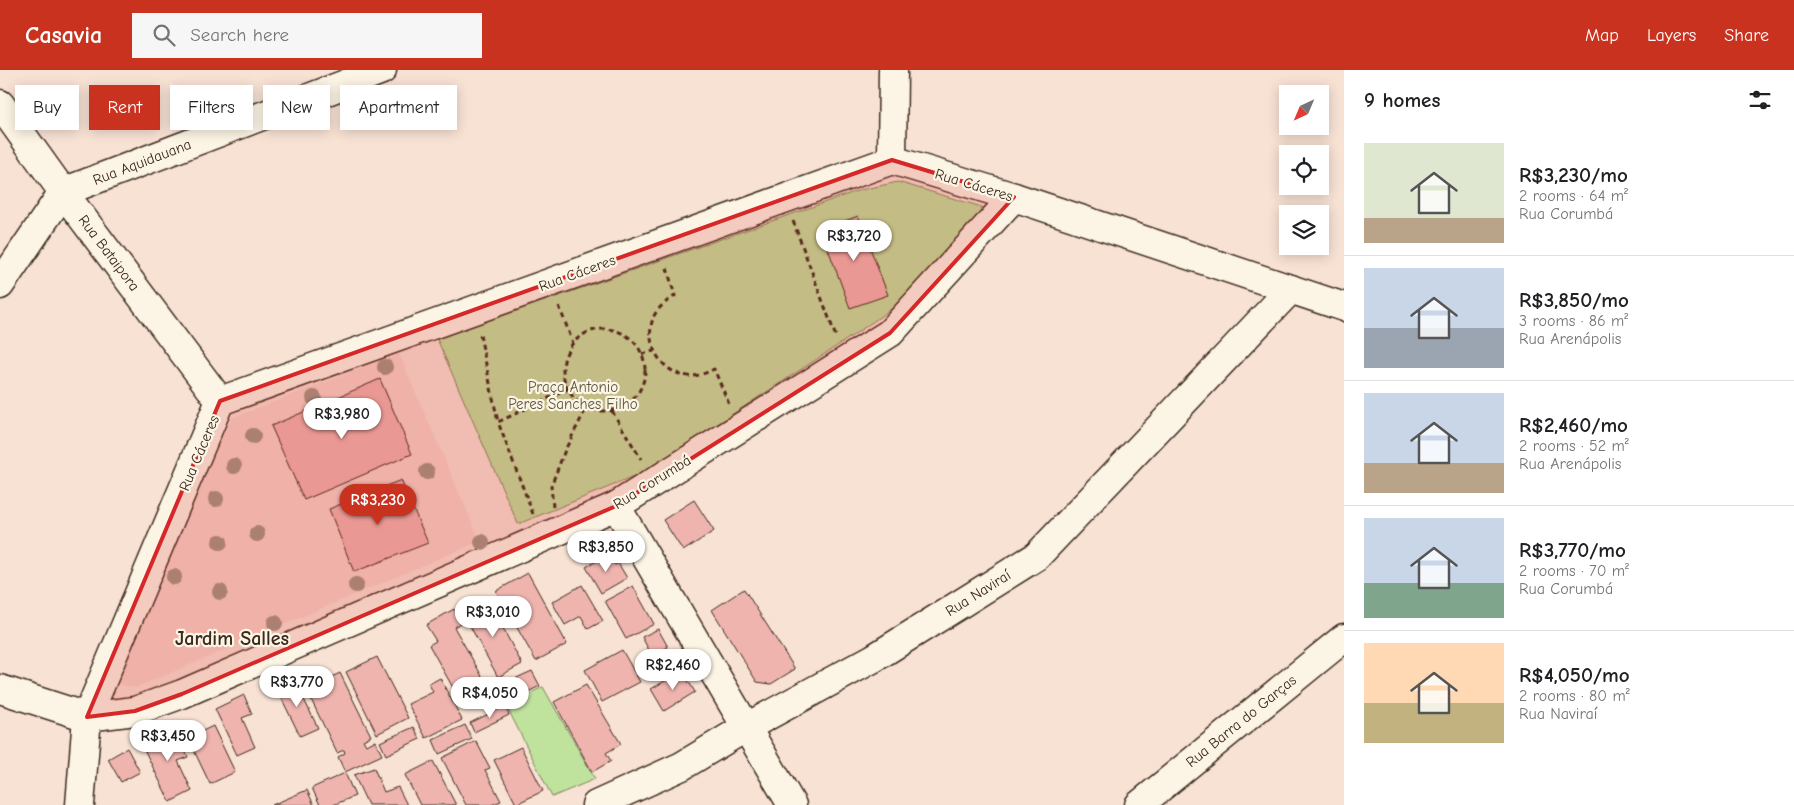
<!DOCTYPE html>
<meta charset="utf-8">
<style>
body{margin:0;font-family:"Comic Neue",sans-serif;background:#f6f6f6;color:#202124;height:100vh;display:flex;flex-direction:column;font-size:19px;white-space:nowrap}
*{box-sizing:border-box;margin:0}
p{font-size:16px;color:#757577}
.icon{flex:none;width:28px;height:28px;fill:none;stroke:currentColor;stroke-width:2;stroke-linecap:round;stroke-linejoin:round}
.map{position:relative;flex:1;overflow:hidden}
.drawer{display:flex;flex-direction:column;background:#fff;width:450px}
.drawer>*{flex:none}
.top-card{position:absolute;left:15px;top:15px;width:475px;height:45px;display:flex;gap:10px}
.needle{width:32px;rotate:224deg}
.tools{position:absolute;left:1279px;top:15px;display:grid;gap:10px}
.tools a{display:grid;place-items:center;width:50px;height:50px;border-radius:0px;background:#fff;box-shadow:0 2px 12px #0003;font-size:25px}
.price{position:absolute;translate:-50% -42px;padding:0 11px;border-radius:18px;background:#fff;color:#222;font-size:16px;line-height:32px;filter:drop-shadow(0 1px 2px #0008)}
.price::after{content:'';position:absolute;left:50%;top:30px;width:15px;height:11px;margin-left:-8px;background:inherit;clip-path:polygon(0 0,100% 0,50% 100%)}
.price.on{background:#c8321e;color:#fff}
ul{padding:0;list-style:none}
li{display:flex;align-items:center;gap:15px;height:125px;padding:0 20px}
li+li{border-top:1px solid #e0e0e0}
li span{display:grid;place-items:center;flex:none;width:140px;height:100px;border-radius:0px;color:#555}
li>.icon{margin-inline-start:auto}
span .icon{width:60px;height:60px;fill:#fffc;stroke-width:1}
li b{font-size:21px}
h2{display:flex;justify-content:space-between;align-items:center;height:60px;padding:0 20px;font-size:21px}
.tag{padding:0 18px;border-radius:0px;background:#fff;box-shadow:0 2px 12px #0003;font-size:18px;line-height:45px}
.tag.on{background:#c8321e;color:#fff}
header{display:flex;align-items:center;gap:30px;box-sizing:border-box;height:70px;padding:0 25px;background:#c8321e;color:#fff}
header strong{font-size:24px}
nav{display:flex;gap:28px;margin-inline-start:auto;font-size:18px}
.search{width:350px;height:45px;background:#f6f6f6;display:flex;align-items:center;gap:12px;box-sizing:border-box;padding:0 18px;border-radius:0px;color:#757577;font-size:19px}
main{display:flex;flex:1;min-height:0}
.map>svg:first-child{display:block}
.built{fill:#f5d4c9}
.green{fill:#bfe29c;stroke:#7d865d}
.building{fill:#efb4ae;stroke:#3b2a1e}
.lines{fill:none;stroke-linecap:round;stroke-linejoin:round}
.minor-casing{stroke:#3b2a1e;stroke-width:31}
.path{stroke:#3b2a1e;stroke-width:3;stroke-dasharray:5 4;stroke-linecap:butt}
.minor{stroke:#fcf5e5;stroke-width:28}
.tree{fill:#a29682}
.marked{fill:#d62828;fill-opacity:0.2;stroke:#d62828;stroke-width:4;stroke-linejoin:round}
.labels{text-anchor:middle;stroke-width:4.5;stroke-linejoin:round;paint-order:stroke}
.street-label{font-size:15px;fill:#3b2a1e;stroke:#fcf5e5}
.park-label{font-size:15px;fill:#5c583e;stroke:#fcf5e5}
.district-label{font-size:20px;font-weight:bold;fill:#3b2a1e;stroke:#fcf5e5}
</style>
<header>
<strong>Casavia</strong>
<div class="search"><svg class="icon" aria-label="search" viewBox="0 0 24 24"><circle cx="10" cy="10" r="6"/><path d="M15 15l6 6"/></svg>Search here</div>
<nav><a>Map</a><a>Layers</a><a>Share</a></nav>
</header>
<main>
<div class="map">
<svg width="1344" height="735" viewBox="0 0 1344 735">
<rect width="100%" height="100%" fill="#f8e2d4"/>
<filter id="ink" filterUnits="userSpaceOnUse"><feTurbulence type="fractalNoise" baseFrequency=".02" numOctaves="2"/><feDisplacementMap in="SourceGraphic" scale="10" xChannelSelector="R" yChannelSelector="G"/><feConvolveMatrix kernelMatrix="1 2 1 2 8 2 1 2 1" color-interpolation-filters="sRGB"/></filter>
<g filter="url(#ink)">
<polygon class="built" points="399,284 480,471 135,618 116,613 108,602 232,348"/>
<g class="green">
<polygon points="898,112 982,137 974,158 903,231 849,268 641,404 518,454 437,269 860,120"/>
<polygon points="543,617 595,709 552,727 506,635"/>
</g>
<g class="building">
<polygon points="858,146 888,225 850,238 821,160"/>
<polygon points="380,309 412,384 304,430 271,356"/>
<polygon points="401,410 428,473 354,502 329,439"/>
<polygon points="694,430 714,461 683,481 663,450"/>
<polygon points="609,484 615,495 618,493 627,508 601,523 586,497"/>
<polygon points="528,503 567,574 536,591 496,521"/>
<polygon points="582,515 603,551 588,559 581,546 565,555 552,532"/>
<polygon points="633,516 654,554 626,569 605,531"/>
<polygon points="744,519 795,599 771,614 757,612 712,540"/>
<polygon points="491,530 503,552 500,553 522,594 498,607 464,545"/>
<polygon points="454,539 461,553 454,557 483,608 456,623 429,575 436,571 426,555"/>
<polygon points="658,559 668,577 652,586 642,567"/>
<polygon points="622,580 640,612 602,632 585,600"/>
<polygon points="377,587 408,648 377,664 346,602"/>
<polygon points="532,601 540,616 507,632 499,616"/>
<polygon points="682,601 695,622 664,641 651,619"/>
<polygon points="340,603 371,666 363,670 366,675 375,671 382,685 345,702 338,687 345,683 344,680 337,683 306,619"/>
<polygon points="440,608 462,650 426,668 408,634 433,622 429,614"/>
<polygon points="294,609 318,658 300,666 276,617"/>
<polygon points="586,615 621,674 606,683 611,691 592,702 554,632"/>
<polygon points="244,625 252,644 242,648 255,677 237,685 215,639"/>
<polygon points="505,636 509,645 474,662 470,653"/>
<polygon points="465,655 472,669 439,684 433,670"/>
<polygon points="173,656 188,687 178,691 192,721 170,732 140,671"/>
<polygon points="213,656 235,702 210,714 188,668"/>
<polygon points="414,657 420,669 386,685 380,672"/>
<polygon points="476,671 490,698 485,700 501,731 491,735 466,735 442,688"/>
<polygon points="521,677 543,721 516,734 494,690"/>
<polygon points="127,678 140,702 121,712 108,689"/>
<polygon points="433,691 456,735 420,735 405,705"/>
<polygon points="374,698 384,722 398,717 407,735 368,735 354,705"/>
<polygon points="345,703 355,726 333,735 320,735 312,718"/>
<polygon points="307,720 314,735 272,735"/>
</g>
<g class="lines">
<defs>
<g id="minor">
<polyline points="0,34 63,122 220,331"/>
<polyline points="892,90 893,0"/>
<polyline points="0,215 63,122 382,0"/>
<polyline points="616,436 792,735"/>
<polyline points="0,619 87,647 135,641 182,624 616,436 890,263 1014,127"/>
<polyline points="80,735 87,647 220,331 892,90 1014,127 1344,237"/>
<polyline points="596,735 682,696 745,658 874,588 1037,486 1291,219"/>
<polyline points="1139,735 1344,568"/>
</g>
</defs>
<use href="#minor" class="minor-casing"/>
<g class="path">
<polyline points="793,151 836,267"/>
<path d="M667,198L675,226C667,231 660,236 655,244C642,269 659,303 688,306C697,307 706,303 714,299L729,334"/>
<polyline points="559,236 573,273"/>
<circle cx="604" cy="300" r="41"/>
<polyline points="480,265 498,352"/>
<polyline points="642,284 654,281"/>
<polyline points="612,341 641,389"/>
<polyline points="553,437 551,416 565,380 587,337"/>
<polyline points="533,444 498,352 568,319"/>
</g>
<use href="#minor" class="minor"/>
</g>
<g class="tree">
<circle cx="385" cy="297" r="8"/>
<circle cx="314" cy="328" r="8"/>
<circle cx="253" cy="366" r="8"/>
<circle cx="234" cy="396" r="8"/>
<circle cx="427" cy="402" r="8"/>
<circle cx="216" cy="429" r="8"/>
<circle cx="257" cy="464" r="8"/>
<circle cx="220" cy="472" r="8"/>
<circle cx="482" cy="472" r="8"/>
<circle cx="174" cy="507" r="8"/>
<circle cx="356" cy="515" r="8"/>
<circle cx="220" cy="522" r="8"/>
<circle cx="275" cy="553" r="8"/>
</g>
</g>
<path class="marked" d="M892,90L1014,127L890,263L616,436L182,624L135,641L87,647L220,331Z"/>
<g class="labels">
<g class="street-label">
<text transform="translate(142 92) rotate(-21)" y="5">Rua Aquidauana</text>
<text transform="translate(974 115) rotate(17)" y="5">Rua Cáceres</text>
<text transform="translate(109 183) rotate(53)" y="5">Rua Bataipora</text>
<text transform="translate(577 203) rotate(-20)" y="5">Rua Cáceres</text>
<text transform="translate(199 383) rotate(-67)" y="5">Rua Cáceres</text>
<text transform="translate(652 412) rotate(-32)" y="5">Rua Corumbá</text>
<text transform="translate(978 523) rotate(-32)" y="5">Rua Naviraí</text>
<text transform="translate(1241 651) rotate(-39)" y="5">Rua Barra do Garças</text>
</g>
<g class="park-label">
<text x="573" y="322">Praça Antonio<tspan x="573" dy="17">Peres Sanches Filho</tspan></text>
</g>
<g class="district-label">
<text x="232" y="575">Jardim Salles</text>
</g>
</g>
</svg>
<div class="tools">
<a><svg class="needle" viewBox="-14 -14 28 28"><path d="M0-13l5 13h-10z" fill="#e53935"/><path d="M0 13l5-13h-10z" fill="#757577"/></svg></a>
<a><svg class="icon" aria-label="locate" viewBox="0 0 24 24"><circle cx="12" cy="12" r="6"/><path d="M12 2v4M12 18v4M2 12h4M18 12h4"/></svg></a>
<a><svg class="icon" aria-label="layers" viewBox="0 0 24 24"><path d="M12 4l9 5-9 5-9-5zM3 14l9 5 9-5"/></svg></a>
</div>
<b class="price" style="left:854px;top:192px">R$3,720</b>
<b class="price" style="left:342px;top:370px">R$3,980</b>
<b class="price on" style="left:378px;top:456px">R$3,230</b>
<b class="price" style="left:606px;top:503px">R$3,850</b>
<b class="price" style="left:493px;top:568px">R$3,010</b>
<b class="price" style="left:673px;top:621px">R$2,460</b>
<b class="price" style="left:297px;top:638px">R$3,770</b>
<b class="price" style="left:490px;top:649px">R$4,050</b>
<b class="price" style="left:168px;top:692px">R$3,450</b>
<div class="top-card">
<a class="tag">Buy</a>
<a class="tag on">Rent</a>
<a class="tag">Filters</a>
<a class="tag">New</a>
<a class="tag">Apartment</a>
</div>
</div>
<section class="drawer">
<h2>9 homes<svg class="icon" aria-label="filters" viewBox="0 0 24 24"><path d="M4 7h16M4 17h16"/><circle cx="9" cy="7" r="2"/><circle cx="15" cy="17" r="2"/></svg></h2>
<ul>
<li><span style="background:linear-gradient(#dfe7d0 75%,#b9a48a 0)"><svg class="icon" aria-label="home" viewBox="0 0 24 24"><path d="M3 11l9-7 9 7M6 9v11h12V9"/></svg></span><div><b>R$3,230/mo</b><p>2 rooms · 64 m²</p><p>Rua Corumbá</p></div></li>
<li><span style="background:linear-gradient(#c9d6e8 60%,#9aa5b1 0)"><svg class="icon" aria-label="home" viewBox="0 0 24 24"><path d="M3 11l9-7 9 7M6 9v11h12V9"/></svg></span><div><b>R$3,850/mo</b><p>3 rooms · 86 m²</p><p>Rua Arenápolis</p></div></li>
<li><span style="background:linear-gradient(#c9d6e8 70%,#b9a48a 0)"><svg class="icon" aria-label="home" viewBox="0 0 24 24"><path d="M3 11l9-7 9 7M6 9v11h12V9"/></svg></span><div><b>R$2,460/mo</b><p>2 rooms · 52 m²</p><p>Rua Arenápolis</p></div></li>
<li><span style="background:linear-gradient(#c9d6e8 65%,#7fa58c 0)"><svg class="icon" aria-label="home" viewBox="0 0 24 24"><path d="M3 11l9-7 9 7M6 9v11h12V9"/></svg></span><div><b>R$3,770/mo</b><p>2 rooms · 70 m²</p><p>Rua Corumbá</p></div></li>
<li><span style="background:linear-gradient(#ffd9b3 60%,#c2b280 0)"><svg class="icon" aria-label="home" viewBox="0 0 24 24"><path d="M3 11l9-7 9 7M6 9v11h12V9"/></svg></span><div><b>R$4,050/mo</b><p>2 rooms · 80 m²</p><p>Rua Naviraí</p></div></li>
</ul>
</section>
</main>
